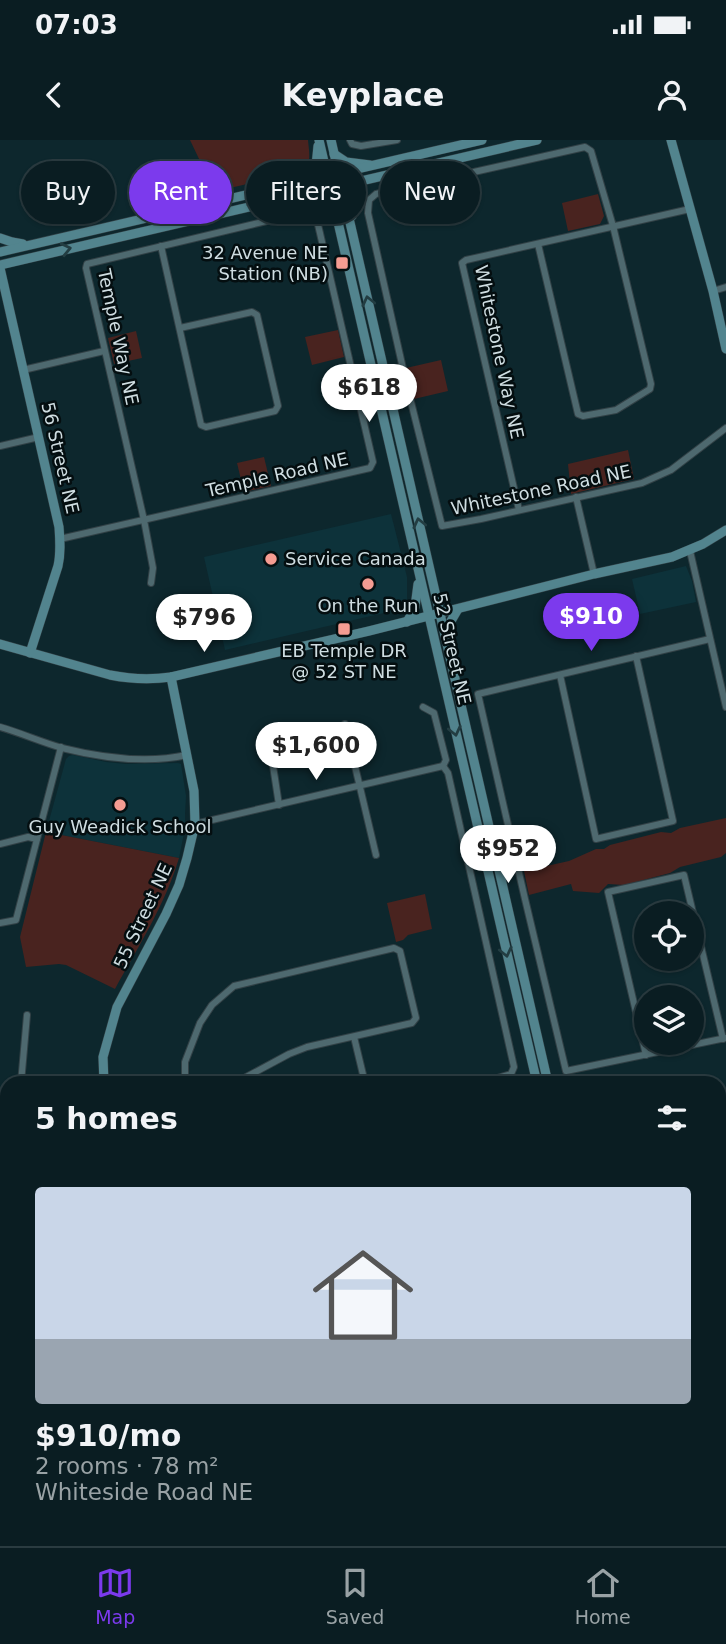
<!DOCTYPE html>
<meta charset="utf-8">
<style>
body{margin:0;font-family:"DejaVu Sans",sans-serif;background:#182a2f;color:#f1f3f6;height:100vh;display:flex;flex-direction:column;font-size:26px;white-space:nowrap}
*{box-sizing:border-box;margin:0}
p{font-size:23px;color:#99a2a5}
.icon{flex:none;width:38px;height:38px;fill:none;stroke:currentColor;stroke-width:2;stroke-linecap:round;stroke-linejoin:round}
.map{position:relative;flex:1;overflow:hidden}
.panel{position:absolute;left:0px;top:936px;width:726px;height:471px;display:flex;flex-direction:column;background:#0a1d22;border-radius:21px 21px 0 0;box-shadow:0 2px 5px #0004,0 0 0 2px #2a3b40}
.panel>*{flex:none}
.top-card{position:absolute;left:21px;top:21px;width:684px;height:63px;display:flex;gap:14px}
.tools{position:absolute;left:634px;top:761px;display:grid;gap:14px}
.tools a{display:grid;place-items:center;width:70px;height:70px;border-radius:50%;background:#0a1d22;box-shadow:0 2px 5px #0004,0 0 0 2px #2a3b40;font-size:35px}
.price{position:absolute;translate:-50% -60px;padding:0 16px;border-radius:24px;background:#fff;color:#222;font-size:23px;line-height:46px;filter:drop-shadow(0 2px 4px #0008)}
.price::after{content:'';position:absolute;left:50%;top:42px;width:21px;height:16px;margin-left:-10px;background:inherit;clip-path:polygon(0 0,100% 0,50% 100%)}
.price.on{background:#7c3aed;color:#fff}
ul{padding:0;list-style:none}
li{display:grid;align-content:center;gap:14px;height:371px;padding:0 35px}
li+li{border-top:2px solid #2a3b40}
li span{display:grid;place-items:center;height:217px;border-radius:7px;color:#555}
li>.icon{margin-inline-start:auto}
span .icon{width:126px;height:126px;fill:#fffc;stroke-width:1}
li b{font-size:30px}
h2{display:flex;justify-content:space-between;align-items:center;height:84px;padding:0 35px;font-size:30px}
.chip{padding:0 24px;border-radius:32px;background:#0a1d22;box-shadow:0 2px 5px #0004,0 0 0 2px #2a3b40;font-size:24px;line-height:63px}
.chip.on{background:#7c3aed;color:#fff}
.status{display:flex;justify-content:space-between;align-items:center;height:49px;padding:0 35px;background:#0a1d22;direction:ltr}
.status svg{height:19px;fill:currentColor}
header{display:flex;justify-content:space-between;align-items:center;height:91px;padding:0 35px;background:#0a1d22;font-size:32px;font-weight:700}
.menu{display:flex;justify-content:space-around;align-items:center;height:98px;border-top:2px solid #2a3b40;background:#0a1d22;font-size:19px;color:#99a2a5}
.menu a{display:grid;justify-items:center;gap:4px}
.menu .on{color:#7c3aed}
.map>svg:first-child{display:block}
.built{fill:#0d323a}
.green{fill:#49231f}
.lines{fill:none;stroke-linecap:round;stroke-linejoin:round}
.street-casing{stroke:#324146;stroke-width:8}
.secondary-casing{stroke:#324146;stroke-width:10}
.primary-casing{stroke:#324146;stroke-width:12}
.street{stroke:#4e696f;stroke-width:6}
.secondary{stroke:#52848e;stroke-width:9}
.primary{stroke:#559eae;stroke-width:10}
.oneway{stroke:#233d42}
.poi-dot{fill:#f59c92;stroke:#040e10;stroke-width:2.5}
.labels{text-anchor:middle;stroke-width:5;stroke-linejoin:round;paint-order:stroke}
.poi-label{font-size:18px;fill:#cfdde1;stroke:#040e10}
.street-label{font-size:18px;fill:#cfdde1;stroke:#040e10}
</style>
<div class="status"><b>07:03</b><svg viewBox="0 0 49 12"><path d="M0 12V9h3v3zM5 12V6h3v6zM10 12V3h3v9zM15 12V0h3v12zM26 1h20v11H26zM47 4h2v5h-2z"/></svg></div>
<header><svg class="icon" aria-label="back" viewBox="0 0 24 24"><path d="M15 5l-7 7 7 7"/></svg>Keyplace<svg class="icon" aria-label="person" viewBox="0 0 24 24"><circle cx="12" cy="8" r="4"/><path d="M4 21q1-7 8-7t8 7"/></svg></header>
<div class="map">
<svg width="726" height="1406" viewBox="0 0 726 1406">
<rect width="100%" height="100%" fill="#0d272d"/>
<g class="built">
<polygon points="391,374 407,437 407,459 405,466 401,469 225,510 204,417"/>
<polygon points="686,426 692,441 696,462 640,474 632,439"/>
<polygon points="73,615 106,622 126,624 178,623 181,624 186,656 185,674 185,688 179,718 46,692 66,619 69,616"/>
</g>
<g class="green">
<path d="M190,0H308C309,12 313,27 299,32L208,53L200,21Z"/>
<polygon points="598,54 604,76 600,84 568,91 562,63"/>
<polygon points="338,190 344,217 312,225 305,197"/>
<polygon points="136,191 142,218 114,224 108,198"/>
<polygon points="441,220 448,251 414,259 406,228"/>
<polygon points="628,310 634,339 571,354 568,324"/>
<polygon points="264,317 271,346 244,352 237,323"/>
<polygon points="726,678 726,713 721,717 680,727 670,733 624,745 608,744 599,753 573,751 571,744 529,755 524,731 569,721 596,709 604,709 610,705 661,692 671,693 680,688"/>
<path d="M46,692L179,718C165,765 138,807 115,849L66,825L59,824L26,827L20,797Z"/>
<polygon points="425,754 432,789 408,795 403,800 396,802 387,763"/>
<polygon points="7,995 7,1025 0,1026 0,997"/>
</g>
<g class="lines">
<defs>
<g id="street">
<polyline points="350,0 352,4 361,6 397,0"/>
<polyline points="538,104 578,274 583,276 616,270 650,249 651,244 613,86 591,11 585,7 376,54 369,60 368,73 406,242 442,386 481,379 642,343 671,330 726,288"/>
<polyline points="161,106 201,285 206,287 275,271 278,266 257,175 252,172 180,188"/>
<polyline points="713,151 726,147"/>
<polyline points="23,230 104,211"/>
<polyline points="0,306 39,297"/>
<polyline points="576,357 594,434"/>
<polyline points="519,370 462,123 466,120 690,69"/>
<path d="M60,399C164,376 267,352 370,328L373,322L316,76L304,74L275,79L87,124L86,128L144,380L153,428L151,443"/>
<polyline points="690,411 726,567"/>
<polyline points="710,499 478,554 525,759 566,931 726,898"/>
<polyline points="560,535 596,699 673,681 636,516"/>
<polyline points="423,567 434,573 446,620 443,626"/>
<polyline points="345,584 376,715"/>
<path d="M0,587C21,593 41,602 62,608C102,618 146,624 187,615"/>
<polyline points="270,606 279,665"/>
<polyline points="443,626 448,633 514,927 511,934 480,943"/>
<polyline points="195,684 443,626"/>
<polyline points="0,704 28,697 37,699"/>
<polyline points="0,783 16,780 61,607"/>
<polyline points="354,897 365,943"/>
<polyline points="646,915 608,752 684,735 723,899"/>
<polyline points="21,943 27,875"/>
<polyline points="73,943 103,942"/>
<polyline points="185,943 185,922 200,883 212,865 234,846 394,808 400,811 416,878 412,883 307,907 289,914 235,943"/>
<polyline points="0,953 7,951"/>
<polyline points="719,1019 726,1048"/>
<polyline points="0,1034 7,1033"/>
<polyline points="0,1112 7,1125"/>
<polyline points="0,1154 7,1150"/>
<polyline points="719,1182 726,1180"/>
<polyline points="0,1280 7,1293"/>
<polyline points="0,1339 7,1335"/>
<polyline points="719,1368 726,1367"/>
<polyline points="84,1400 90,1406"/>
<polyline points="200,1400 202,1406"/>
<polyline points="360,1400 361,1406"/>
<polyline points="296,1406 324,1400"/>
<polyline points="566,1406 572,1400"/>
</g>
<g id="secondary">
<polyline points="319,0 537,943"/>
<polyline points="331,0 548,943"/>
<polyline points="671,0 713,151 726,209"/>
<polyline points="334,14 346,22 370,25"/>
<polyline points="305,42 316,26 318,6"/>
<polyline points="303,57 320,60 335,69"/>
<polyline points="352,76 354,50 360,41"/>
<polyline points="0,98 12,102 23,104"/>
<polyline points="0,112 482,0"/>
<polyline points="0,125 537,0"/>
<path d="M0,128L59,387C60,401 61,413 58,426L30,513"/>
<polyline points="407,482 415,467 418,444"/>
<polyline points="449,497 451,481 458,469"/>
<path d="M0,504L110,535C130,539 150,540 171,537L369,491L594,434L672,417L703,404L726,390"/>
<polyline points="104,943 103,917 117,867 166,774 179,745 187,718 195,684 194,651 171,537"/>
<polyline points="719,984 726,982"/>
<polyline points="0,1248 7,1244"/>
<polyline points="634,1400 635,1406"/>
</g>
<polyline id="primary" points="653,1400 657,1406"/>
</defs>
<use href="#street" class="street-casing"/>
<use href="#secondary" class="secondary-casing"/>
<use href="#primary" class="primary-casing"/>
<use href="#street" class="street"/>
<use href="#secondary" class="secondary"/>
<use href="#primary" class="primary"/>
</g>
<defs><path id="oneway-chevron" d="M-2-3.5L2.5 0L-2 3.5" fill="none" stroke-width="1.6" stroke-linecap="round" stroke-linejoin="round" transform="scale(1.75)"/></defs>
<g class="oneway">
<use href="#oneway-chevron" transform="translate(66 109) rotate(-13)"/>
<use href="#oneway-chevron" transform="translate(368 161) rotate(-103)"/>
<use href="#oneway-chevron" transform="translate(419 383) rotate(-103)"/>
<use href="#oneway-chevron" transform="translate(455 591) rotate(77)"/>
<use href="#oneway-chevron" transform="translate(506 812) rotate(77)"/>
</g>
<g class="poi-dot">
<rect x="335" y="116" width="14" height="14" rx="3.5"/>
<circle cx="271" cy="419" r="7"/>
<circle cx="368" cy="444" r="7"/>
<rect x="337" y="482" width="14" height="14" rx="3.5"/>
<circle cx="120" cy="665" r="7"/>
</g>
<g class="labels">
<g class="poi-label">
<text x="328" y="119" text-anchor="end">32 Avenue NE<tspan x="328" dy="21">Station (NB)</tspan></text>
<text x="285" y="425" text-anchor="start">Service Canada</text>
<text x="368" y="472">On the Run</text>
<text x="344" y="517">EB Temple DR<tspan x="344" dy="21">@ 52 ST NE</tspan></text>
<text x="120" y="693">Guy Weadick School</text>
</g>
<g class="street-label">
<text transform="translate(118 197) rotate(78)" y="6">Temple Way NE</text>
<text transform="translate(499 212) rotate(78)" y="6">Whitestone Way NE</text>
<text transform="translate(60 318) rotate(77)" y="6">56 Street NE</text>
<text transform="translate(277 335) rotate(-13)" y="6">Temple Road NE</text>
<text transform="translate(541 350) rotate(-12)" y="6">Whitestone Road NE</text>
<text transform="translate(452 509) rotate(77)" y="6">52 Street NE</text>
<text transform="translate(143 776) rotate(-65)" y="6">55 Street NE</text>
</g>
</g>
</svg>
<div class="tools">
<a><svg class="icon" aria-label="locate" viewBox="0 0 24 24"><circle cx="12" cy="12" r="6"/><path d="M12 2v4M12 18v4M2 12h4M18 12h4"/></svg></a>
<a><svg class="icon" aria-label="layers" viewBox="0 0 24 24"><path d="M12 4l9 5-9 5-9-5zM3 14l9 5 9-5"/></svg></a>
</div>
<b class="price" style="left:369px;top:284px">$618</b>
<b class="price on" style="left:591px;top:513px">$910</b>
<b class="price" style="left:204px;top:514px">$796</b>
<b class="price" style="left:316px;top:642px">$1,600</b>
<b class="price" style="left:508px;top:745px">$952</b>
<div class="top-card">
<a class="chip">Buy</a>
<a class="chip on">Rent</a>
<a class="chip">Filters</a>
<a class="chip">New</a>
</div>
<section class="panel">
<h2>5 homes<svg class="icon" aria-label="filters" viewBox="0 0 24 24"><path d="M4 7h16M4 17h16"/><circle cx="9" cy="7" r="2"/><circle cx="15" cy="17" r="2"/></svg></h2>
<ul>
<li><span style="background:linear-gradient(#c9d6e8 70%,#9aa5b1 0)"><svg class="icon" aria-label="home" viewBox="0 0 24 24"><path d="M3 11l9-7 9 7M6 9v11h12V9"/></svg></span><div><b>$910/mo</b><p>2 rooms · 78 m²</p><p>Whiteside Road NE</p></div></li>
</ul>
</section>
</div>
<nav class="menu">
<a class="on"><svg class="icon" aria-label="map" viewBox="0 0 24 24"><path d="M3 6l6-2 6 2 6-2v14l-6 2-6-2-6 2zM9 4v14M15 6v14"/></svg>Map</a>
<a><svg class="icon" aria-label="saved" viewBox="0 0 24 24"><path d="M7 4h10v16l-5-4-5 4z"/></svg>Saved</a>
<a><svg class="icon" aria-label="home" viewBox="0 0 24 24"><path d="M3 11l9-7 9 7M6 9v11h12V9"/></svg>Home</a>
</nav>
